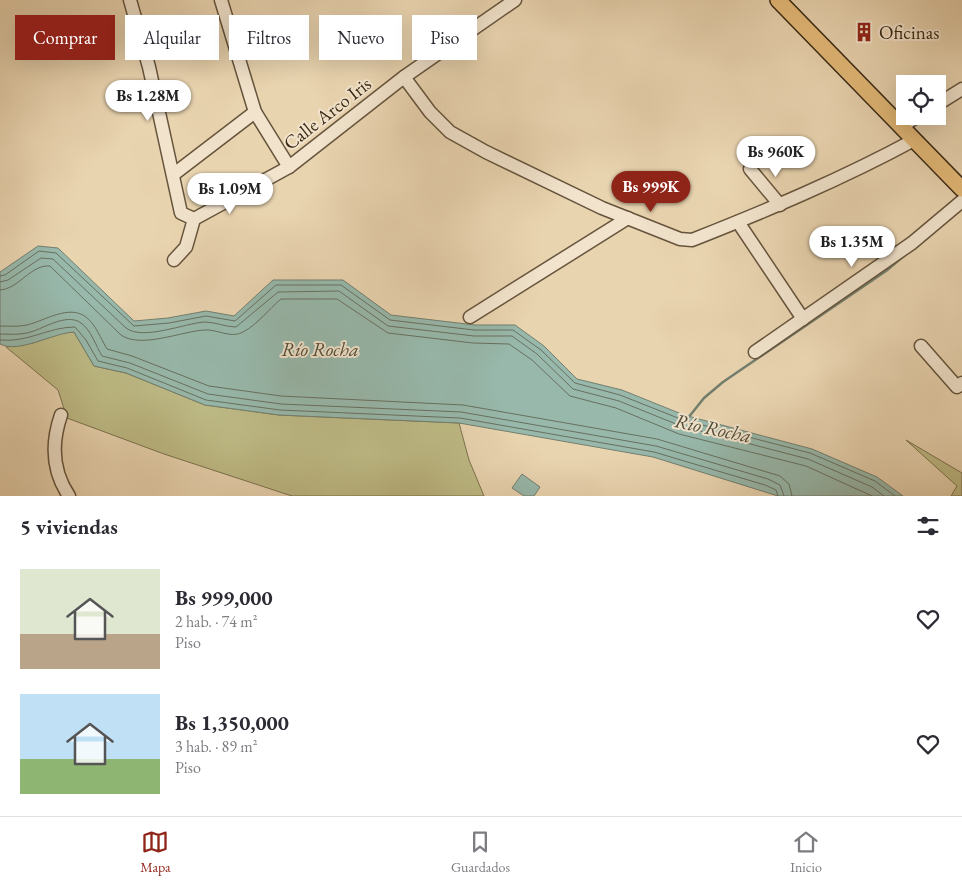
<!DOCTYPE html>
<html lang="es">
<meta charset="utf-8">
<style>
body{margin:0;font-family:"EB Garamond",serif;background:#f7f7f7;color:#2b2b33;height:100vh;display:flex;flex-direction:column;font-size:19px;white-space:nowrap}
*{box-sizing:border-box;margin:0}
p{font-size:16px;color:#7c7c81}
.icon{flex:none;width:28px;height:28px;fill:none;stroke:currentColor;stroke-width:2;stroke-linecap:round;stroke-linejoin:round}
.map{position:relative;height:496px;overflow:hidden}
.drawer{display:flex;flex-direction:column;background:#fff;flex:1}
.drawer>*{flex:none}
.hud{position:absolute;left:15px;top:15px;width:500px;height:45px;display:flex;gap:10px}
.fabs{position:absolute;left:896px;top:75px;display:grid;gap:10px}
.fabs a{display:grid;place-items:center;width:50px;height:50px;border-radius:0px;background:#fff;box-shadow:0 5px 20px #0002;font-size:25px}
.price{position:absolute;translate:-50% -42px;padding:0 11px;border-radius:18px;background:#fff;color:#222;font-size:16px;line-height:32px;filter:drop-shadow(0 1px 2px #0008)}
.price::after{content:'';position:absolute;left:50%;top:30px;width:15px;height:11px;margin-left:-8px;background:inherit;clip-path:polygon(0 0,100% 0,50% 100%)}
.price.active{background:#8f2418;color:#fff}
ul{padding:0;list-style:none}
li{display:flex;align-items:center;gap:15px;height:125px;padding:0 20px}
li span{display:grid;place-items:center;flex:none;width:140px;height:100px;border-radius:0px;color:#555}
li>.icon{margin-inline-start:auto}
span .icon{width:60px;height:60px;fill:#fffc;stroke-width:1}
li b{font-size:21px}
h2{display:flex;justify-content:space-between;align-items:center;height:60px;padding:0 20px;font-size:21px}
.pill{padding:0 18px;border-radius:0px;background:#fff;box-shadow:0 5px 20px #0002;font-size:18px;line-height:45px}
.pill.active{background:#8f2418;color:#fff}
.tabs{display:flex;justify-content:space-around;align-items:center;height:70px;border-top:1px solid #e1e1e2;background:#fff;font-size:14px;color:#7c7c81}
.tabs a{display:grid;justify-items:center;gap:2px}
.tabs .active{color:#8f2418}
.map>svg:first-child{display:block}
.green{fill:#bebb86;stroke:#7c724e}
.water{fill:#97b8ab;stroke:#727f6f}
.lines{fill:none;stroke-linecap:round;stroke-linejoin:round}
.shore{stroke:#687060;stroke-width:1}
.stream{stroke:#727f6f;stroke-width:2.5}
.minor-casing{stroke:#66543c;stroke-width:15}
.major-casing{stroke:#3a2916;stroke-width:18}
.minor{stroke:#f1e3cc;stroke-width:12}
.major{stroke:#e4ba78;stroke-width:15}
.labels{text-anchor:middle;stroke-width:4;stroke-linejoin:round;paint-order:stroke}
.poi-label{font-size:19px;fill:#3a2916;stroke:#f1e3cc;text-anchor:start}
.street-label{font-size:19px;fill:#3a2916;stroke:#f1e3cc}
.water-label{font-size:20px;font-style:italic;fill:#514d3b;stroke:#f1e3cc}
</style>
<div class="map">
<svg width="962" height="496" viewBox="0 0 962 496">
<rect width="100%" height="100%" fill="#e9d4b0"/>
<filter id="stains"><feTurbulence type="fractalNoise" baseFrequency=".004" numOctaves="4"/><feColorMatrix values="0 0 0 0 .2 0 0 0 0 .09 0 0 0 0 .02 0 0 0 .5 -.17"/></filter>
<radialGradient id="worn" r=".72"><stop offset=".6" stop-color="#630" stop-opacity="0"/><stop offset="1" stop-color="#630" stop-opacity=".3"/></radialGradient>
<g class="green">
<polygon points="74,332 94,366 126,373 205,405 279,415 459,423 469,460 484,496 292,496 164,454 67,418 58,390 6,347 33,343 61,333"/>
<polygon points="906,440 962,473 962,496 951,496 957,486"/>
</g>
<g class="water">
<path d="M38,246L58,248L134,321L168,318L206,311L234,316L273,280H343L391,315L475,325H515L544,346L577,379L622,390L684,415L812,449L877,477L903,496H778L653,457L459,423L279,415L205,405L126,373L94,366L74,332C53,333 18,354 0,344V272Z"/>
<polygon points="522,474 540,487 534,496 524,496 512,488"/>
</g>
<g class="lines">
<g class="shore">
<polyline points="0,276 5,275 39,251 56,253 134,326 169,323 206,316 235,321 276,285 341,285 390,320 474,330 513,330 541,350 575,383 620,395 683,420 810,453 875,481 895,496"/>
<path d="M0,282L8,280L41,258L53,259L126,328C143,341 185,323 205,322C215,322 226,327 236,327L278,292L339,291L388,326L474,336H512L537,354L573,389L619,401L681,426L808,459L872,487L884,496"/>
<path d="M0,290C19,289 31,264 50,266L121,335C141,349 182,331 205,330C217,329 231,339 243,332C257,325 269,309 281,299H337L388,333L473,343L509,344L532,360L570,396L616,408L679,434L806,466L872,496"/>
<path d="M0,326C9,326 17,327 27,325C44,321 69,304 86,317C96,325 101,339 107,349L132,356L209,386L281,396L463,405L657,439L780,476L789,484L792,496"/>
<path d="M0,334C10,334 17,335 27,333C42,330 66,312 81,323C91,330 96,346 102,356L130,363L208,394L281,404L461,412L656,446L768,479L780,485L784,496"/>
<path d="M0,340C28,343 48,327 75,327L86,340L98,361L127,368L206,400L280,410L460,418L654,452L765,485L776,490L778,496"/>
</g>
<polyline class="stream" points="688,418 704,398 723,382 886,271 905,255"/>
<defs>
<g id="minor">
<polyline points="130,0 149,67 181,213 194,219"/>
<polyline points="221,0 255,112 289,167"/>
<path d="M404,77L430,112L450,132L486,152L602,208L680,239L692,240C768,210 842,179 914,140"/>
<polyline points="938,104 962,89"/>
<polyline points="901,127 918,116"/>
<polyline points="750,169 780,205"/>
<polyline points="174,174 255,112"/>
<polyline points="738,222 803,319"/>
<polyline points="174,260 186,247 194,219 289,167 404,77 515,0"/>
<polyline points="470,317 628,218"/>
<polyline points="921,346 957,387 962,383"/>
<polyline points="755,352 912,243 962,201"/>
<path d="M61,415C51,444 52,471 69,496"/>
</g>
<polyline id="major" points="778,0 962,189"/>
</defs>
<use href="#minor" class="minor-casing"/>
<use href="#major" class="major-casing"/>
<use href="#minor" class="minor"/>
<use href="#major" class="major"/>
</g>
<defs>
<symbol id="building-bare" viewBox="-9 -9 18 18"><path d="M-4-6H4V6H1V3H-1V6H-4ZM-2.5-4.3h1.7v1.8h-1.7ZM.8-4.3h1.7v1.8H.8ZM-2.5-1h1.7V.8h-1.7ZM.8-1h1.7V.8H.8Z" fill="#8f2418" stroke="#f1e3cc" stroke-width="2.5" paint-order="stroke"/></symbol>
</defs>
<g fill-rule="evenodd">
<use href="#building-bare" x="850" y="18" width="28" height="28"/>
</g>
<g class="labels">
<g class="poi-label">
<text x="879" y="39">Oficinas</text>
</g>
<g class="street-label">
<text transform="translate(327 113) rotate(-38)" y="7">Calle Arco Iris</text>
</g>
<g class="water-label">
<text x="320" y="356">Río Rocha</text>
<text transform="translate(713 428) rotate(12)" y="7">Río Rocha</text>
</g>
</g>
<rect width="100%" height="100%" filter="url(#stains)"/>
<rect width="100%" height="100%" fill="url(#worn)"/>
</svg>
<div class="fabs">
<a><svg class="icon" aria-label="locate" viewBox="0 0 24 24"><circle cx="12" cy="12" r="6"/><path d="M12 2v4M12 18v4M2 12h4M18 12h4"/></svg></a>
</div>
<b class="price" style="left:148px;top:122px">Bs 1.28M</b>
<b class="price" style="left:776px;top:178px">Bs 960K</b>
<b class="price active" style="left:651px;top:213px">Bs 999K</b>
<b class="price" style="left:230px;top:215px">Bs 1.09M</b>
<b class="price" style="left:852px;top:268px">Bs 1.35M</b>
<div class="hud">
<a class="pill active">Comprar</a>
<a class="pill">Alquilar</a>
<a class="pill">Filtros</a>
<a class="pill">Nuevo</a>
<a class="pill">Piso</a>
</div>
</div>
<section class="drawer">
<h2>5 viviendas<svg class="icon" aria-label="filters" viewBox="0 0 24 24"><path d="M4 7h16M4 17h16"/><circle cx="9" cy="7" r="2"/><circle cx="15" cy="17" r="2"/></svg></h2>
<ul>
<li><span style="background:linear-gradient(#dfe7d0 65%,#b9a48a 0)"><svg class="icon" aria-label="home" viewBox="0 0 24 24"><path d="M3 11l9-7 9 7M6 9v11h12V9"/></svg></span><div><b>Bs 999,000</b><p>2 hab. · 74 m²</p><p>Piso</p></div><svg class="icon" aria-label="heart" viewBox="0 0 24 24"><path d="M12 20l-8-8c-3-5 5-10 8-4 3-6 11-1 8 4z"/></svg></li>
<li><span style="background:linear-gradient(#bfe0f5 65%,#8fb573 0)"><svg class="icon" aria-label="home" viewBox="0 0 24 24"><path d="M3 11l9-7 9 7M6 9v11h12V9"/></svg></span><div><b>Bs 1,350,000</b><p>3 hab. · 89 m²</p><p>Piso</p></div><svg class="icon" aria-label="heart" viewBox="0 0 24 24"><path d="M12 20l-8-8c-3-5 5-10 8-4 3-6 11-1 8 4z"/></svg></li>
</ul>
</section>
<nav class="tabs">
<a class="active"><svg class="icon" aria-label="map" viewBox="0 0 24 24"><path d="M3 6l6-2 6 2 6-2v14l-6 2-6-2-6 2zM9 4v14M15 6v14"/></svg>Mapa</a>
<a><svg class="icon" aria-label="saved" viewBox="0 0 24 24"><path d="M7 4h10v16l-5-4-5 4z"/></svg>Guardados</a>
<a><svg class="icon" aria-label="home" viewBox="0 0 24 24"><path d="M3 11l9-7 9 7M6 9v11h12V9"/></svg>Inicio</a>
</nav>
